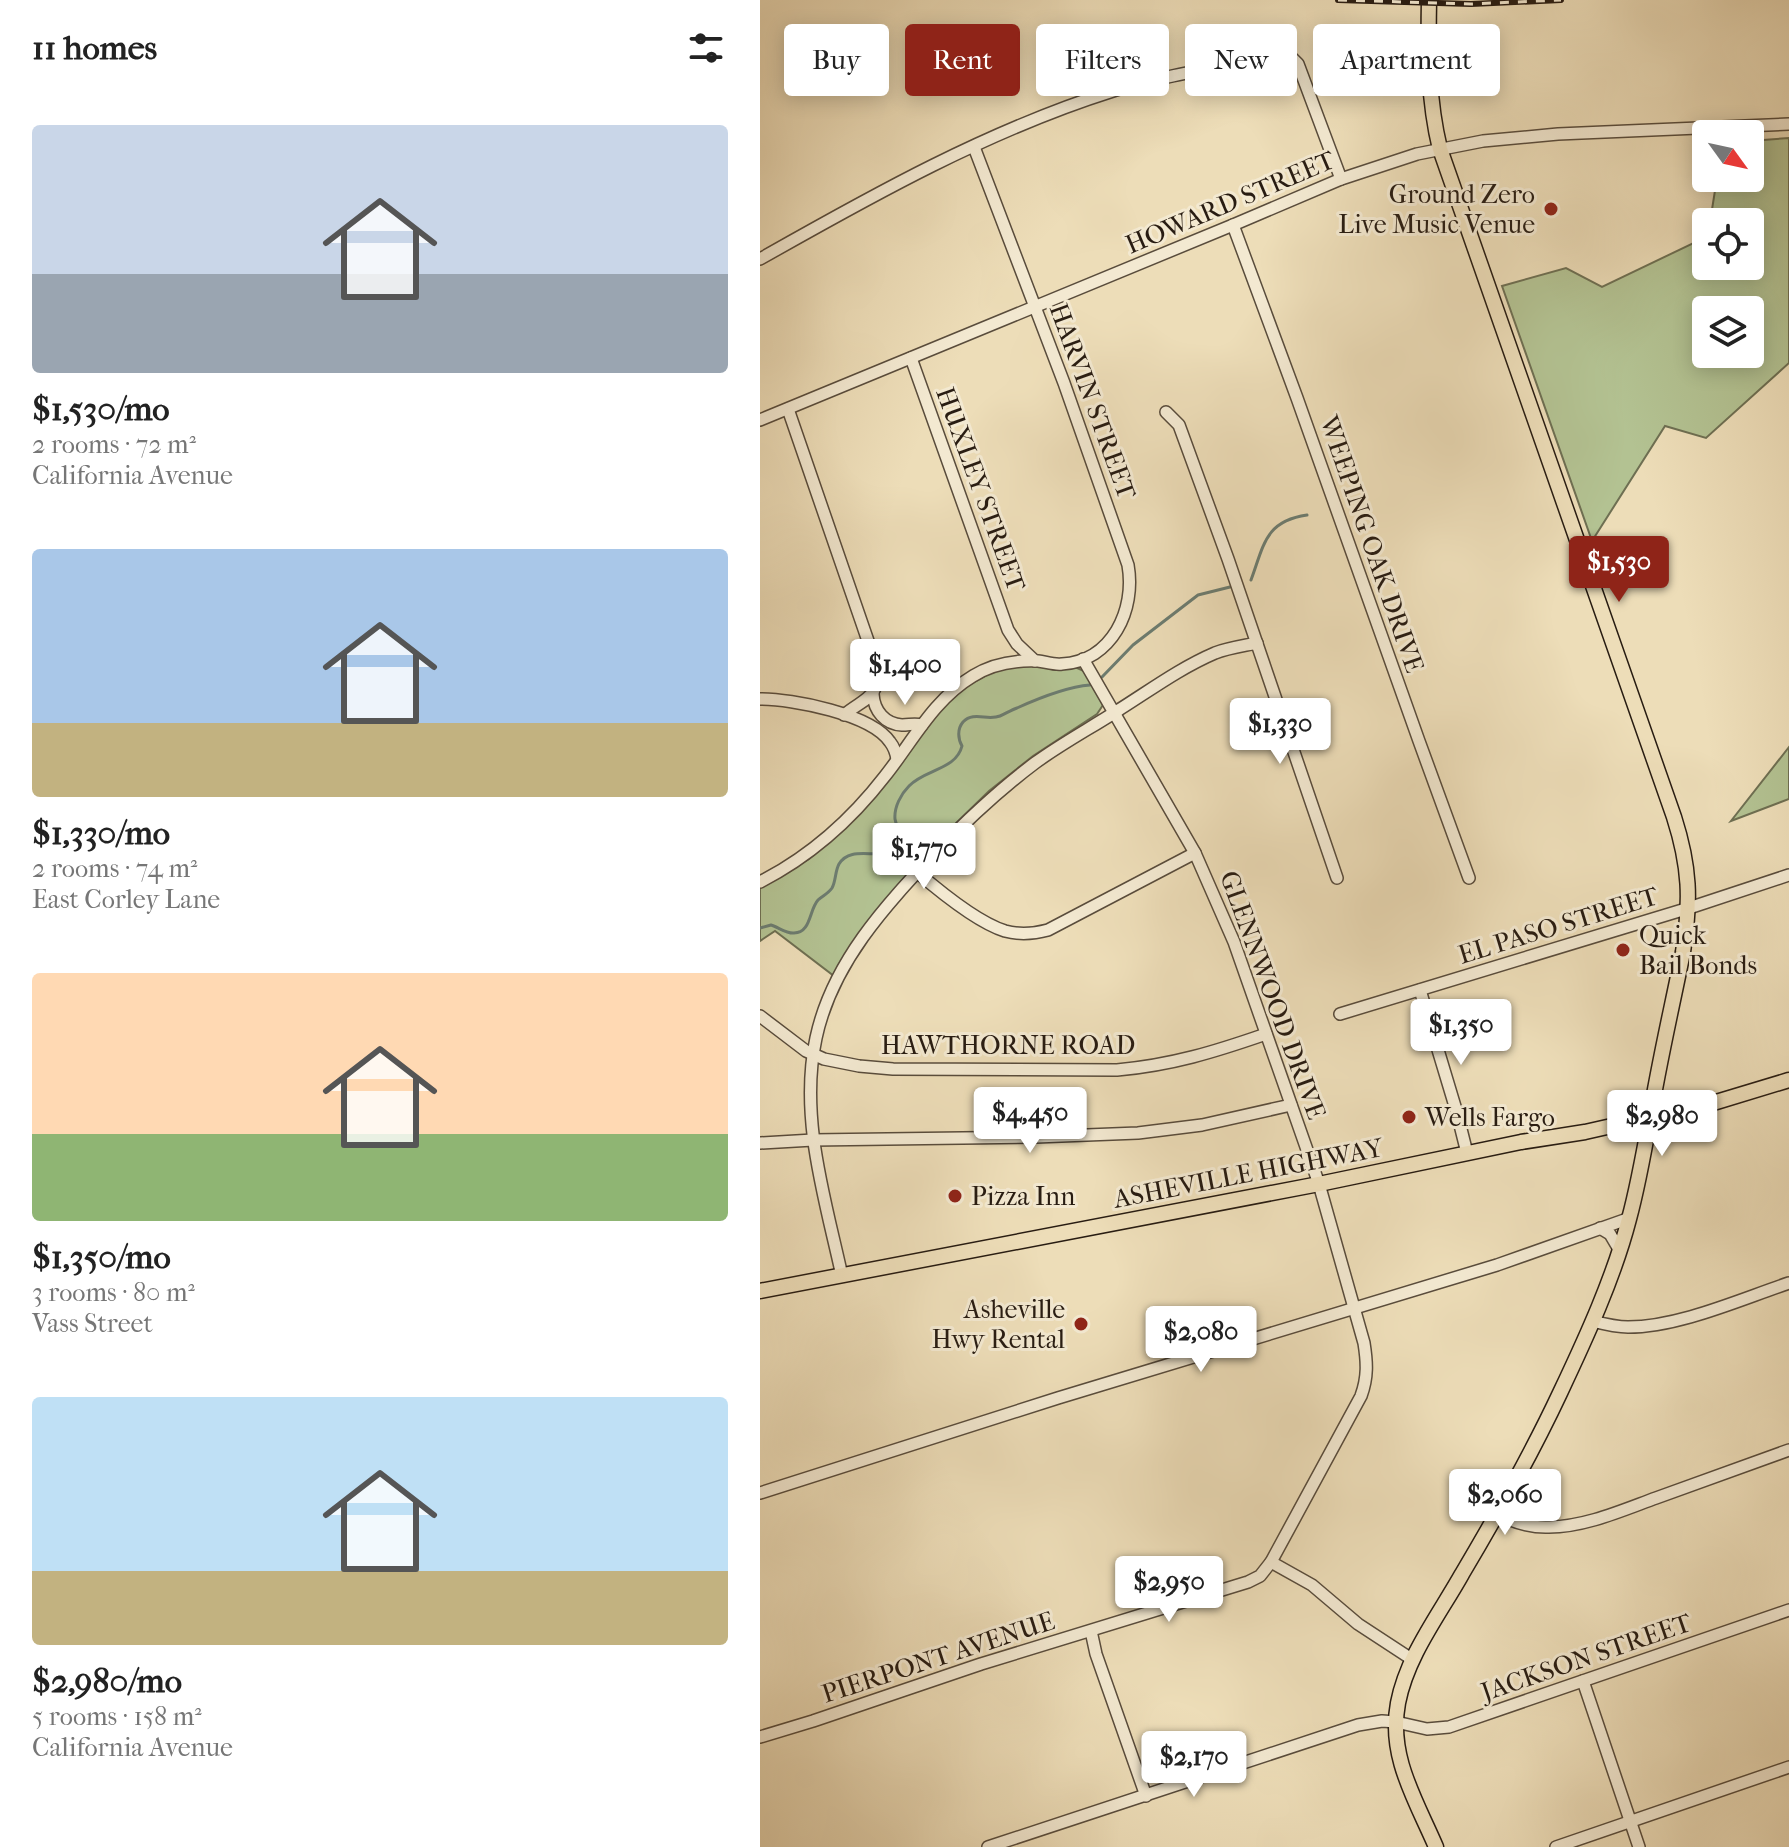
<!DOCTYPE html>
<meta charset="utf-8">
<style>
body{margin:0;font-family:"IM FELL French Canon",serif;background:#f6f6f6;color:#222;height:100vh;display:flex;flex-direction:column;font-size:30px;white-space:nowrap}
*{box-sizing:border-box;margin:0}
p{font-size:26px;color:#767676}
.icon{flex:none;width:44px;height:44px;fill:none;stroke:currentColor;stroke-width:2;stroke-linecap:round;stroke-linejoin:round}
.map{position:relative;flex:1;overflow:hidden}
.drawer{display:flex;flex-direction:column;background:#fff;width:760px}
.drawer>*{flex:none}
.top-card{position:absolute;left:24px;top:24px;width:760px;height:72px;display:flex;gap:16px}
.needle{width:52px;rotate:123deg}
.tools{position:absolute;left:932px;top:120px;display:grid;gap:16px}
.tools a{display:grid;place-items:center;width:72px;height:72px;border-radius:8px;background:#fff;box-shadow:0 4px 20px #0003;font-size:40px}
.price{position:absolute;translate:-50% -68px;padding:0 18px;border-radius:8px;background:#fff;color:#222;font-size:26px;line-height:52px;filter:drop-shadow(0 2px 4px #0008)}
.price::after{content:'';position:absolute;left:50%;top:48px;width:24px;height:18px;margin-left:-12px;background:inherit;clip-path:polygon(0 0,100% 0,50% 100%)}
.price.selected{background:#8f2418;color:#fff}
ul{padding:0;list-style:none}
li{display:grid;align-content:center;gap:16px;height:424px;padding:0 32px}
li span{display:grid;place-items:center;height:248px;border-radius:8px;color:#555}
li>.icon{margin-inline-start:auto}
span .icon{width:144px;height:144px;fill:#fffc;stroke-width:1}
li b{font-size:34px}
h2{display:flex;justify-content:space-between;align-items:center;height:96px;padding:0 32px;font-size:34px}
.pill{padding:0 28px;border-radius:8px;background:#fff;box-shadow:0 4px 20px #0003;font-size:28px;line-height:72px}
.pill.selected{background:#8f2418;color:#fff}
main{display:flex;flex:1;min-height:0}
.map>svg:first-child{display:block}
.green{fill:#b3c292;stroke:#6e6f52;stroke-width:2;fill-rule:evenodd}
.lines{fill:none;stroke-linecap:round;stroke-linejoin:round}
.stream{stroke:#6c7c70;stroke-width:3}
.minor-casing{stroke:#594c3c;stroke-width:14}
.major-casing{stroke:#281c12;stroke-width:17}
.minor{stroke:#f3e9d1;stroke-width:11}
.major{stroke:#edddb8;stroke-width:14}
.rail-casing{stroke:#281c12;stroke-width:6}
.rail{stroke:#f3e9d1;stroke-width:3;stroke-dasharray:9;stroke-linecap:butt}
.poi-dot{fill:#8f2418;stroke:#f3e9d1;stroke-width:3}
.labels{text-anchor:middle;stroke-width:6;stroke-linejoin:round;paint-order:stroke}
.poi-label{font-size:26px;fill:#281c12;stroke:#f3e9d1;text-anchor:start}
.street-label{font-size:26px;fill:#281c12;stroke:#f3e9d1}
</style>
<main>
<section class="drawer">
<h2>11 homes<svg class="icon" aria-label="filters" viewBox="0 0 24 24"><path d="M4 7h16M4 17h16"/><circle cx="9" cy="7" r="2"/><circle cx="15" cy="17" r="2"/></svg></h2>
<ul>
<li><span style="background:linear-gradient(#c9d6e8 60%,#9aa5b1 0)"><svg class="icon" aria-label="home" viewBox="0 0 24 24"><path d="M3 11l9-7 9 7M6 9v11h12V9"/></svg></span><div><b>$1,530/mo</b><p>2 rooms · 72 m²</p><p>California Avenue</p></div></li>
<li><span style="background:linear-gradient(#a9c7e8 70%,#c2b280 0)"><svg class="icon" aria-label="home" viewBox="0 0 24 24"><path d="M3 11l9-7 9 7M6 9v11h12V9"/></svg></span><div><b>$1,330/mo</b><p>2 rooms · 74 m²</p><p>East Corley Lane</p></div></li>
<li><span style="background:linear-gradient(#ffd9b3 65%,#8fb573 0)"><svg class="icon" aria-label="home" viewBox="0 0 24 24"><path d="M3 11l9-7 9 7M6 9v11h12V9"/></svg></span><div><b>$1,350/mo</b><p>3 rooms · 80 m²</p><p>Vass Street</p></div></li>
<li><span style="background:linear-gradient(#bfe0f5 70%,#c2b280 0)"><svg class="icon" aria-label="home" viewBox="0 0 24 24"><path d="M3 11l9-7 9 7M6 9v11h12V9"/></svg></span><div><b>$2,980/mo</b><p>5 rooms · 158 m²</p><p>California Avenue</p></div></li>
</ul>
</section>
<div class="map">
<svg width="1029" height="1847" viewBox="0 0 1029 1847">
<rect width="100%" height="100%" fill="#edddb8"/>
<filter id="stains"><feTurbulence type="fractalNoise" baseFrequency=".0025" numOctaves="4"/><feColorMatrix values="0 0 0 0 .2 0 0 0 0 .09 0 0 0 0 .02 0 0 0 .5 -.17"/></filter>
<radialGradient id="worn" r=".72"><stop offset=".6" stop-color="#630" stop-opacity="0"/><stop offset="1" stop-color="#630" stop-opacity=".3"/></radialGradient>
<g class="green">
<path d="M1029,138V363L946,438L905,426L832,541L742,286L806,268L842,287L946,237V266H990V222H950L957,178H990V141ZM946,310H990V354H946Z"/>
<polygon points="256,666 277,666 296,670 315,667 326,672 343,705 337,714 273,756 229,791 188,831 136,889 74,976 15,931 0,941 0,888 49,859 87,825 118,793 173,718 200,690 234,671"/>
<polygon points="1029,747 1029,799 971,821"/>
</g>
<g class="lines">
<g class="stream">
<path d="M491,580C504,545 505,521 547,515"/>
<polyline points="342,677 373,645 438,595 470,587"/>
<path d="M0,928L11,925C18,927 27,934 34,933C51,933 49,910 58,900C62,896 68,894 72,888C76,881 75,871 79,864C92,843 122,863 136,847C147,835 136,829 135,819C134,807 141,794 149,786C165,769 196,770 202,746C198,739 197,729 203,722C214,711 227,721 240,716C245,714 251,710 257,708C279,698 306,687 330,685"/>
</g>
<defs>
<g id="minor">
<polyline points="473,225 537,398 659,741 709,878"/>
<path d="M0,259C113,195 229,130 353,91C408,74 464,67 521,56L532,58L538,64L581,179"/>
<polyline points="151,358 248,630 257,644 275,661"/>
<path d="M28,409L117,667C120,699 104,698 84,715"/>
<polyline points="406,412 419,425 468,559 577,878"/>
<polyline points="0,420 473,225 581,179 657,154 723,141 798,134 1029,124"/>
<path d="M113,694C114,711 125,724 142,725C150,725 154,723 162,725"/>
<path d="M0,699C33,699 111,714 130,742C134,747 136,753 137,759"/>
<path d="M157,872C178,890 219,923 245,931C260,935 273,934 288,930L435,853"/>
<path d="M0,882C49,857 91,820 125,776C153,741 173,700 213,676C232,664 255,660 278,661C286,662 294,665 302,664C352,661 376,610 368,565L304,383L214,147"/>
<polyline points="660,990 697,1113 707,1153"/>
<polyline points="580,1014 929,908 1029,875"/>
<path d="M0,1016L46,1051L64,1059L99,1066L133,1069L357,1070C412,1065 454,1052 506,1034"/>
<polyline points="0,1143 53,1140 276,1137 378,1133 442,1125 531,1105"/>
<polyline points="840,1228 850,1234 860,1251"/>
<path d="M82,1276C65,1198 39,1117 56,1038C72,963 125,906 176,852C207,820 239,790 275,763C301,744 329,729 357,711C389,691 420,668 455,653C468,648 483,646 497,643"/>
<path d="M832,1321C844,1324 856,1327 868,1327C919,1327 981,1299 1029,1283"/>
<polyline points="0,1493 298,1398 737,1265 870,1218"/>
<path d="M736,1514C753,1522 770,1528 789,1527C825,1527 863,1510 896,1498C940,1482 984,1466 1029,1450"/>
<polyline points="511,1562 552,1585 598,1624 653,1660"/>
<polyline points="331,1631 336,1654 386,1796"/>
<polyline points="823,1681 879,1847"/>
<path d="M0,1737L53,1721L221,1664L488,1582L500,1576L511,1562L601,1396C608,1377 607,1362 604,1343L559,1184L474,942L435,853L323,659"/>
<polyline points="228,1847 598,1725 622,1721 636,1722 667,1729 689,1727 1029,1610"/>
<polyline points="796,1847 1029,1767"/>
</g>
<g id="major">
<path d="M669,0C668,51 668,100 680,149L914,817C930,867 931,900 923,952C912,1007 899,1062 890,1118C884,1152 878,1186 869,1219C854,1277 826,1338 800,1393C771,1455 737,1515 702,1574C679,1615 647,1656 638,1703C628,1757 656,1800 676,1847"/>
<polyline points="0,1291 559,1184 761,1142 825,1132 953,1103 1029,1080"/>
</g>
</defs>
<use href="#minor" class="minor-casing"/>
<use href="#major" class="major-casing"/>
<use href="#minor" class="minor"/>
<use href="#major" class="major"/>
<defs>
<polyline id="rail" points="578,0 711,4 801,0"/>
</defs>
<use href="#rail" class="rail-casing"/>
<use href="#rail" class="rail"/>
</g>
<g class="poi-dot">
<circle cx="791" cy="209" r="8"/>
<circle cx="863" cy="950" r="8"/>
<circle cx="649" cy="1117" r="8"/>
<circle cx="195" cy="1196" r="8"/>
<circle cx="321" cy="1324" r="8"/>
</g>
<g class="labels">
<g class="poi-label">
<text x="775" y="203" text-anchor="end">Ground Zero<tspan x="775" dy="30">Live Music Venue</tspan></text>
<text x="879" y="944">Quick<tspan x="879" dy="30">Bail Bonds</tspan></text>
<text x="665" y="1126">Wells Fargo</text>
<text x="211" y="1205">Pizza Inn</text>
<text x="305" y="1318" text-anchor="end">Asheville<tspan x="305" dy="30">Hwy Rental</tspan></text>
</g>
<g class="street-label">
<text transform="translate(470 202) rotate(-23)" y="9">HOWARD STREET</text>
<text transform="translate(333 401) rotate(70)" y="9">HARVIN STREET</text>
<text transform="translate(221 489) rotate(70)" y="9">HUXLEY STREET</text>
<text transform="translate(612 544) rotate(71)" y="9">WEEPING OAK DRIVE</text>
<text transform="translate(798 925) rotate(-17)" y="9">EL PASO STREET</text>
<text transform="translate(513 995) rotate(70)" y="9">GLENNWOOD DRIVE</text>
<text x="248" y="1054">HAWTHORNE ROAD</text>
<text transform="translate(488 1173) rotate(-11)" y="9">ASHEVILLE HIGHWAY</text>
<text transform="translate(178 1657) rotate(-18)" y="9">PIERPONT AVENUE</text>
<text transform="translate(826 1657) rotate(-19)" y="9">JACKSON STREET</text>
</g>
</g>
<rect width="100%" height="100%" filter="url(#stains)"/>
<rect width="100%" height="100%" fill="url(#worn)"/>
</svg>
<div class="tools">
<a><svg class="needle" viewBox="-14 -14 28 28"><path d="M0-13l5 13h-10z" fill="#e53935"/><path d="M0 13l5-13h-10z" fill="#767676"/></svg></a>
<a><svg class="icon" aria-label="locate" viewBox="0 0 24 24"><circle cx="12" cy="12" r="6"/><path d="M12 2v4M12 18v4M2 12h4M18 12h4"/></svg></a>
<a><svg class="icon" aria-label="layers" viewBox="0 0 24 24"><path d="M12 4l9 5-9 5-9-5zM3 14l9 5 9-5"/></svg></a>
</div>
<b class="price selected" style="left:859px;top:604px">$1,530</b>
<b class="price" style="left:145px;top:707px">$1,400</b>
<b class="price" style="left:520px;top:766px">$1,330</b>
<b class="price" style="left:164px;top:891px">$1,770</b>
<b class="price" style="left:701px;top:1067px">$1,350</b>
<b class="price" style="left:270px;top:1155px">$4,450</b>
<b class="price" style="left:902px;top:1158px">$2,980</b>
<b class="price" style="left:441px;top:1374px">$2,080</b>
<b class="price" style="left:745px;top:1537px">$2,060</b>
<b class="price" style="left:409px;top:1624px">$2,950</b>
<b class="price" style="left:434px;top:1799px">$2,170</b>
<div class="top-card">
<a class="pill">Buy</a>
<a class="pill selected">Rent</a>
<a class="pill">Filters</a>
<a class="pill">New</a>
<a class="pill">Apartment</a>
</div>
</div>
</main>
